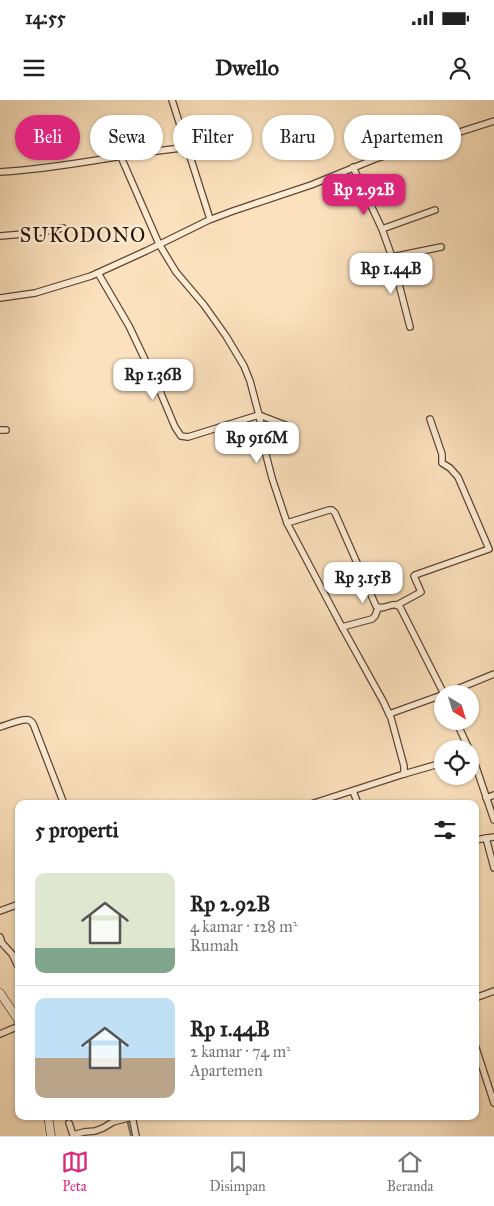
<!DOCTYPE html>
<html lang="id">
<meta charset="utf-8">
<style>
body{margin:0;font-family:"IM FELL Great Primer",serif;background:#f6f6f6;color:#222;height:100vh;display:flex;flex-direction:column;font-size:19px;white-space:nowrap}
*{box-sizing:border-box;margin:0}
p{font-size:16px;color:#767676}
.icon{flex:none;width:28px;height:28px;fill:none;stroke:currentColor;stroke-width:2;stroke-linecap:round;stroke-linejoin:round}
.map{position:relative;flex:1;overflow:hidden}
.details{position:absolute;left:15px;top:700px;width:464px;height:320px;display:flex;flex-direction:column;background:#fff;border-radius:10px;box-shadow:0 1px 4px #0004}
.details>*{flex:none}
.hud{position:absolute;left:15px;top:15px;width:465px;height:45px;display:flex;gap:10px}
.needle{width:32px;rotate:142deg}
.fabs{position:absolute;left:434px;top:585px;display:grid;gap:10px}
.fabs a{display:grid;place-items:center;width:45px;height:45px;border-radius:50%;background:#fff;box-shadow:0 1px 4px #0004;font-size:25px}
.price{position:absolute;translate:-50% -42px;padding:0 11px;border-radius:10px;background:#fff;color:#222;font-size:16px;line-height:32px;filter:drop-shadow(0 1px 2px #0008)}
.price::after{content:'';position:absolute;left:50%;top:30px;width:15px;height:11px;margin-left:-8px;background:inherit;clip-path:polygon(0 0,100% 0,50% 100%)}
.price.on{background:#db2777;color:#fff}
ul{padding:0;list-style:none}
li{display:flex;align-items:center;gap:15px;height:125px;padding:0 20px}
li+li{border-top:1px solid #e0e0e0}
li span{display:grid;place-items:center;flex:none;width:140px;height:100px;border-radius:10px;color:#555}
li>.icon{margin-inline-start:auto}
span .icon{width:60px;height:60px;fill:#fffc;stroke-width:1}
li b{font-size:21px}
h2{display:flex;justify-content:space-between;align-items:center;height:60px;padding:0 20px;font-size:21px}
.tag{padding:0 18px;border-radius:22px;background:#fff;box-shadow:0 1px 4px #0004;font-size:18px;line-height:45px}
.tag.on{background:#db2777;color:#fff}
.status{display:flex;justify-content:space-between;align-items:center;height:35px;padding:0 25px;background:#fff;direction:ltr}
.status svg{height:14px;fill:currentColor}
header{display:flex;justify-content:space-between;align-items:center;height:65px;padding:0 20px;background:#fff;font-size:22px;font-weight:700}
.tab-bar{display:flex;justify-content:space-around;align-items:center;height:70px;border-top:1px solid #e0e0e0;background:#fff;font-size:14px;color:#767676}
.tab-bar a{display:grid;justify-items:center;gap:2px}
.tab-bar .on{color:#db2777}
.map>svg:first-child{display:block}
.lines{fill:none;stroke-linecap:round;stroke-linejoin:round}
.stream{stroke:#71776e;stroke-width:2}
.street-casing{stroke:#604432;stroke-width:8}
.secondary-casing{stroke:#2c1004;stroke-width:9}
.street{stroke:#fcecd4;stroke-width:5.5}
.secondary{stroke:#fcecd4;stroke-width:8}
.labels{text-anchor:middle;stroke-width:5;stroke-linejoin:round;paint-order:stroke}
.quarter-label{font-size:20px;letter-spacing:1px;fill:#2c1004;stroke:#fcecd4}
</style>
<div class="status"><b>14:55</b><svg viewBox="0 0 49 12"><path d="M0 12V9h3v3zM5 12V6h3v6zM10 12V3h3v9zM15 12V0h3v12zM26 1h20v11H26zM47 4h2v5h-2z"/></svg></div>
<header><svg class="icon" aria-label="menu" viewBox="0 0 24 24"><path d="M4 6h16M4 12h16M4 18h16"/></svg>Dwello<svg class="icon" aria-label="person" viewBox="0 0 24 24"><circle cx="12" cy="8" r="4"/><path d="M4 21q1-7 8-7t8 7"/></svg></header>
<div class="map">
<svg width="494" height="1036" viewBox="0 0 494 1036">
<rect width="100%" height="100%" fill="#fbe1bd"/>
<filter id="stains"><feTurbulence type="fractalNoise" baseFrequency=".004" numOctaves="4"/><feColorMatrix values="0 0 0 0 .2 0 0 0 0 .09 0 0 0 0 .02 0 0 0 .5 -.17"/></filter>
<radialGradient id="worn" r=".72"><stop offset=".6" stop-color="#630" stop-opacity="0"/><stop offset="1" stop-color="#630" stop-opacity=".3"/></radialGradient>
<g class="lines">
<polyline class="stream" points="127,1019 131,1036"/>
<defs>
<g id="street">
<polyline points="172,0 210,119"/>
<polyline points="121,57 159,144 176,172 204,205 226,236 244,266 250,281 259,315 263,334 265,351 272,378 287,423 342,527 383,601 391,618 404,666 404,674"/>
<polyline points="353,67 382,129 392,157 410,227"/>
<path d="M0,72C61,69 121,54 182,48L185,44"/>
<polyline points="382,129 435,110"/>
<polyline points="0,136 35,133 63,128"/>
<polyline points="392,157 441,147"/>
<polyline points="98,173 129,226 159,289 175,327 181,336 188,337 259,315 293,328"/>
<polyline points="0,198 35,193 91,176 146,151 209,120 233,111 311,85 375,59 494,21"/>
<polyline points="0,330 6,330"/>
<path d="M287,423L329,410H332L335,413L376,506C384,512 392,500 400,507L444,594"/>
<polyline points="397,505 421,492 414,476 415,475 489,449 458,377 450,368 442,363 442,354 430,319"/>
<polyline points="342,527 372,519 375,516 378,508"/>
<polyline points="445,594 494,574"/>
<polyline points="389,614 442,595"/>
<polyline points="456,621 469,649"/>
<path d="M0,627C7,625 22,618 29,620C31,621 33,623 34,626L64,704"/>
<polyline points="472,655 494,720"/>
<polyline points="353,691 358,704"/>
<polyline points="486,698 494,695"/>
<polyline points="311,704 404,674 442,663"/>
<polyline points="486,738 494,768"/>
<polyline points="475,740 494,737"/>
<polyline points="0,811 19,804"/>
<polyline points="0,837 2,843 12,854 19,868"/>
<polyline points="475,898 494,891"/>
<polyline points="0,934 19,926"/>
<polyline points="475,945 494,1003"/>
<polyline points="132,1016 136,1036"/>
<polyline points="69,1023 73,1035 84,1032 95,1031 103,1028 113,1022 132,1017"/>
</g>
<g id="secondary">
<polyline points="0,893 19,921"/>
<polyline points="48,1016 51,1036"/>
</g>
</defs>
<use href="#street" class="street-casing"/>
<use href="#secondary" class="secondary-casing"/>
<use href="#street" class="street"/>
<use href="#secondary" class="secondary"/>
</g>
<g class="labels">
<g class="quarter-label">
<text x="83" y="142">SUKODONO</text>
</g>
</g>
<rect width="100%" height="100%" filter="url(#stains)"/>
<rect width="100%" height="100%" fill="url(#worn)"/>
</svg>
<div class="fabs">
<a><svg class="needle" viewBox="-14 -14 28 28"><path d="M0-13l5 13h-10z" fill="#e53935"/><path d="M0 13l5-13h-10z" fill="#767676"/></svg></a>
<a><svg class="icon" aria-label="locate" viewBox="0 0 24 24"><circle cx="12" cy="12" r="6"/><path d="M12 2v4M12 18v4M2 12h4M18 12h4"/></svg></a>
</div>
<b class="price on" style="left:364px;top:116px">Rp 2.92B</b>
<b class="price" style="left:391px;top:195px">Rp 1.44B</b>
<b class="price" style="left:153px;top:301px">Rp 1.36B</b>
<b class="price" style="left:257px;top:364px">Rp 916M</b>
<b class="price" style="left:363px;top:504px">Rp 3.15B</b>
<div class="hud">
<a class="tag on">Beli</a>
<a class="tag">Sewa</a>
<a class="tag">Filter</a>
<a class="tag">Baru</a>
<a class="tag">Apartemen</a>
</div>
<section class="details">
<h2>5 properti<svg class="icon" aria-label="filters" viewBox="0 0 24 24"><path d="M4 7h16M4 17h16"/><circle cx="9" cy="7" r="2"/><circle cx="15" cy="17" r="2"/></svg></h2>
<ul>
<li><span style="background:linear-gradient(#dfe7d0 75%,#7fa58c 0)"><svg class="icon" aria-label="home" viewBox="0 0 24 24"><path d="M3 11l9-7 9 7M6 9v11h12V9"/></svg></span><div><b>Rp 2.92B</b><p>4 kamar · 128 m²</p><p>Rumah</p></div></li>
<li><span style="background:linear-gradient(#bfe0f5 60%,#b9a48a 0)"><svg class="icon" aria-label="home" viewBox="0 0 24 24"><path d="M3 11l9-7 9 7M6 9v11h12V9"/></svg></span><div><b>Rp 1.44B</b><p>2 kamar · 74 m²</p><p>Apartemen</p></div></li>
</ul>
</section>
</div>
<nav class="tab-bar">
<a class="on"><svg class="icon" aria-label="map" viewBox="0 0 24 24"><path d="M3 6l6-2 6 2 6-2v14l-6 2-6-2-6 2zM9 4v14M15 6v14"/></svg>Peta</a>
<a><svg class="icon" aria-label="saved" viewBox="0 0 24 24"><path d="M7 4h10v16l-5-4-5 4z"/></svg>Disimpan</a>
<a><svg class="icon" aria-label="home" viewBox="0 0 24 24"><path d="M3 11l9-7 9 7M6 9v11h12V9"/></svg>Beranda</a>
</nav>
